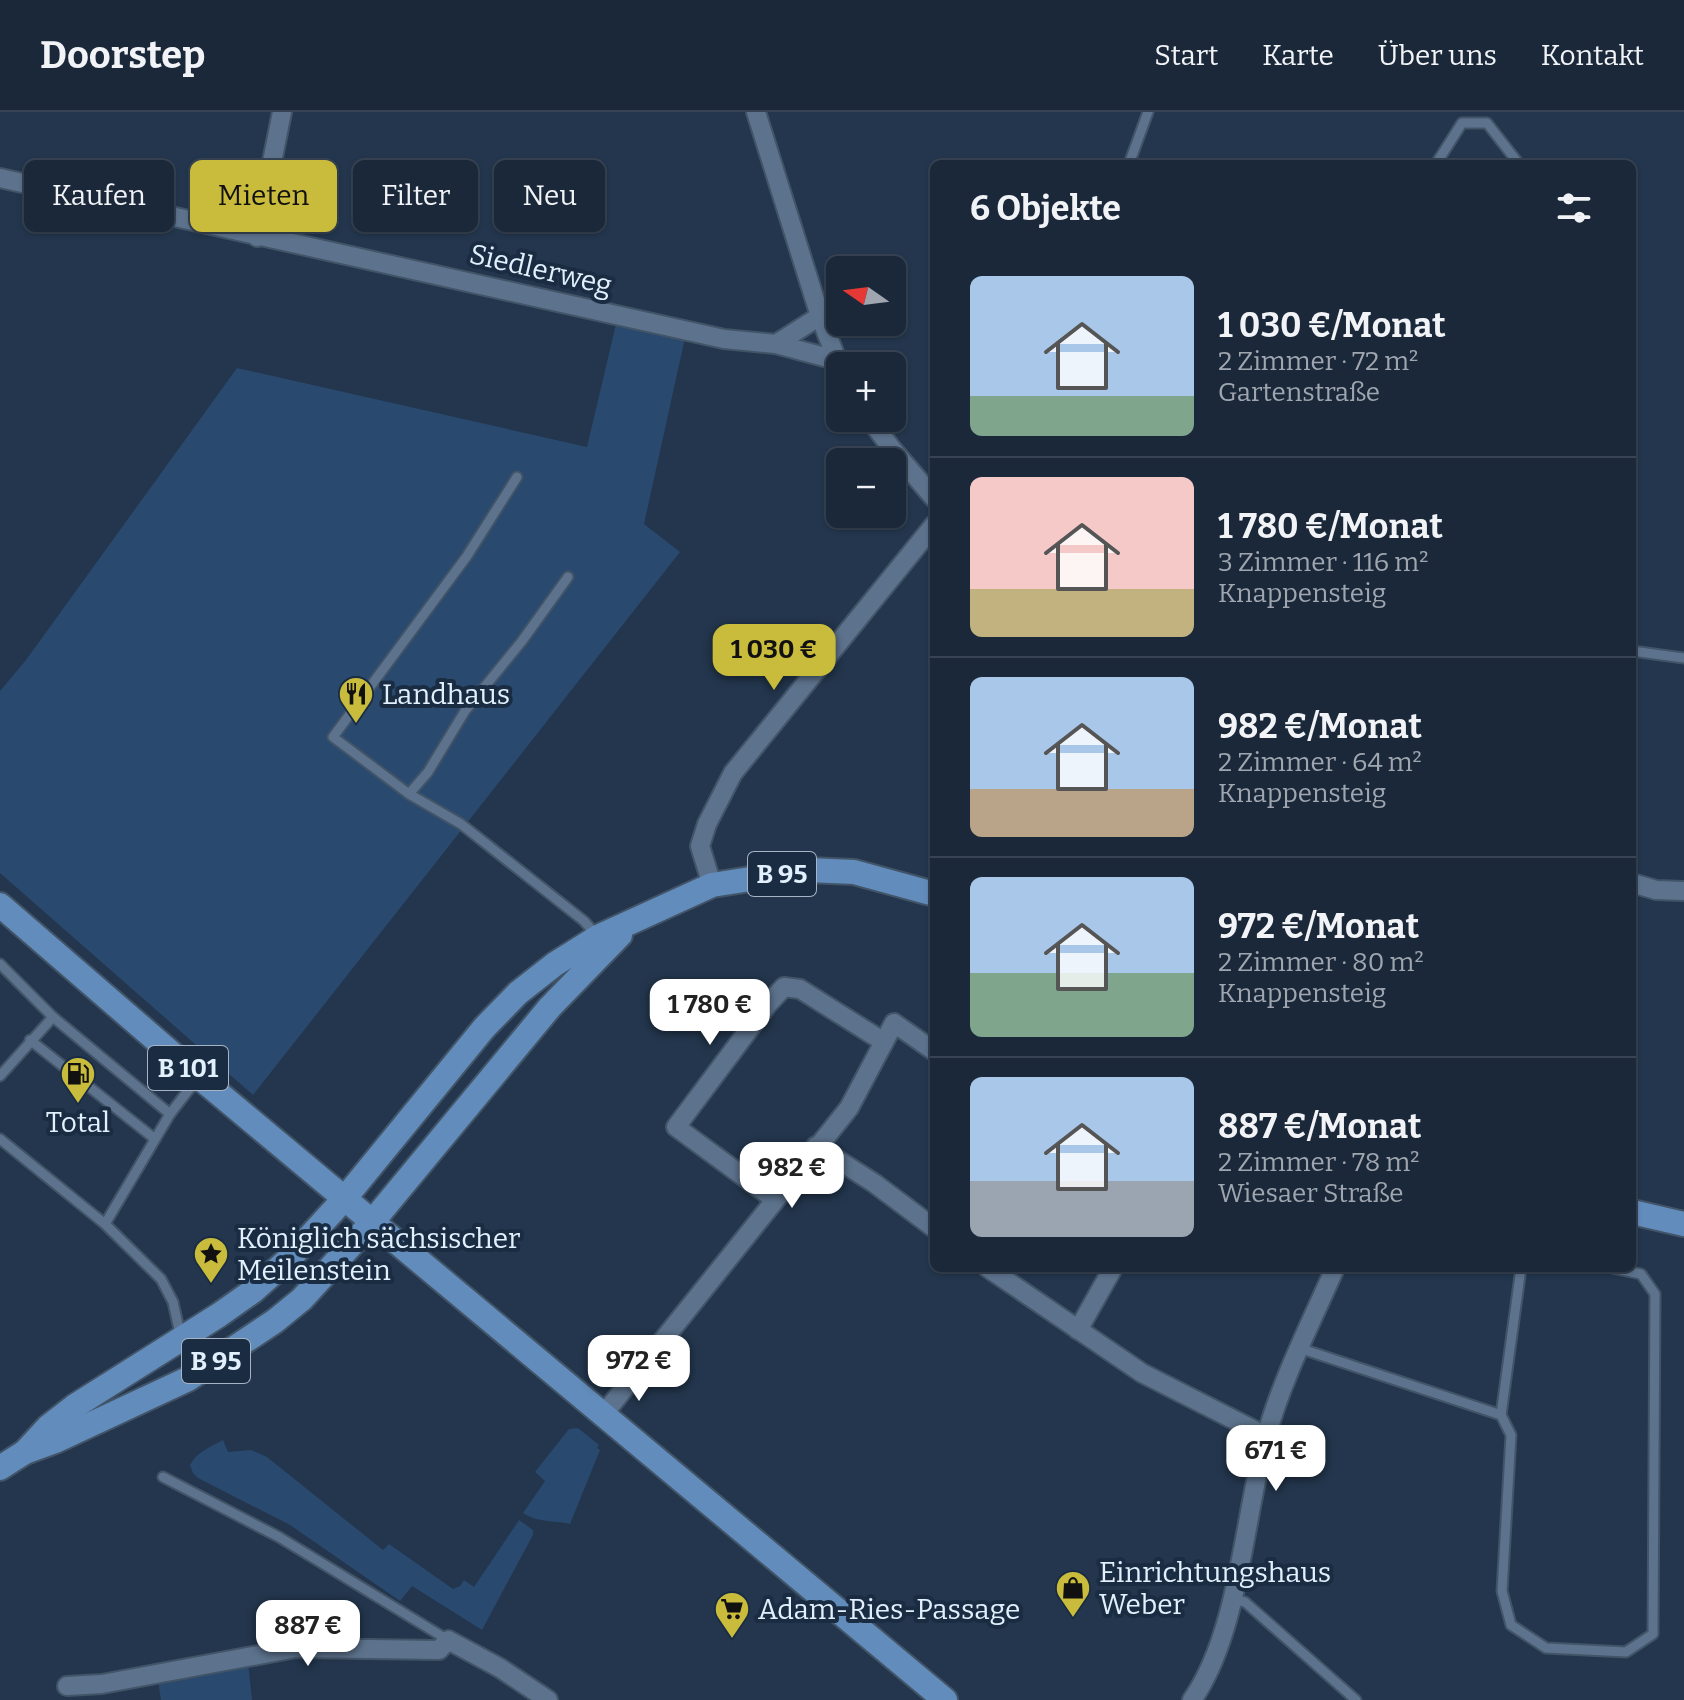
<!DOCTYPE html>
<html lang="de">
<meta charset="utf-8">
<style>
body{margin:0;font-family:Bitter,serif;background:#233042;color:#f1f3f6;height:100vh;display:flex;flex-direction:column;font-size:30px;white-space:nowrap}
*{box-sizing:border-box;margin:0}
p{font-size:26px;color:#9fa6af}
.icon{flex:none;width:44px;height:44px;fill:none;stroke:currentColor;stroke-width:2;stroke-linecap:round;stroke-linejoin:round}
.map{position:relative;flex:1;overflow:hidden}
.sheet{position:absolute;left:930px;top:48px;width:706px;height:1112px;display:flex;flex-direction:column;background:#1a283a;border-radius:12px;box-shadow:0 2px 6px #0004,0 0 0 2px #384454}
.sheet>*{flex:none}
.banner{position:absolute;left:24px;top:48px;width:760px;height:72px;display:flex;gap:16px}
.needle{width:52px;rotate:284deg}
.fabs{position:absolute;left:826px;top:144px;display:grid;gap:16px}
.fabs a{display:grid;place-items:center;width:80px;height:80px;border-radius:12px;background:#1a283a;box-shadow:0 2px 6px #0004,0 0 0 2px #384454;font-size:40px}
.price{position:absolute;translate:-50% -68px;padding:0 18px;border-radius:16px;background:#fff;color:#222;font-size:26px;line-height:52px;filter:drop-shadow(0 2px 4px #0008)}
.price::after{content:'';position:absolute;left:50%;top:48px;width:24px;height:18px;margin-left:-12px;background:inherit;clip-path:polygon(0 0,100% 0,50% 100%)}
.price.current{background:#c9bb3b;color:#111}
ul{padding:0;list-style:none}
li{display:flex;align-items:center;gap:24px;height:200px;padding:0 40px}
li+li{border-top:2px solid #384454}
li span{display:grid;place-items:center;flex:none;width:224px;height:160px;border-radius:12px;color:#555}
li>.icon{margin-inline-start:auto}
span .icon{width:96px;height:96px;fill:#fffc;stroke-width:1}
li b{font-size:34px}
h2{display:flex;justify-content:space-between;align-items:center;height:96px;padding:0 40px;font-size:34px}
.tag{padding:0 28px;border-radius:12px;background:#1a283a;box-shadow:0 2px 6px #0004,0 0 0 2px #384454;font-size:28px;line-height:72px}
.tag.current{background:#c9bb3b;color:#111}
header{display:flex;align-items:center;gap:48px;box-sizing:border-box;height:112px;padding:0 40px;background:#1a283a;border-bottom:2px solid #384454}
header strong{font-size:38px}
nav{display:flex;gap:44px;margin-inline-start:auto;font-size:28px}
.map>svg:first-child{display:block}
.green{fill:#29496e}
.lines{fill:none;stroke-linecap:round;stroke-linejoin:round}
.lane-casing{stroke:#425467;stroke-width:13}
.street-casing{stroke:#425467;stroke-width:22}
.primary-casing{stroke:#425467;stroke-width:28}
.lane{stroke:#5d738d;stroke-width:9}
.street{stroke:#5d738d;stroke-width:18}
.primary{stroke:#628cbb;stroke-width:24}
.labels{text-anchor:middle;stroke-width:8;stroke-linejoin:round;paint-order:stroke}
.shield{fill:#192c42;stroke:#a6b4c5;stroke-width:2}
.shield-label{font-size:26px;font-weight:bold;fill:#e2effd}
.street-label{font-size:28px;fill:#e2effd;stroke:#192c42}
.poi-label{font-size:28px;fill:#e2effd;stroke:#192c42;text-anchor:start}
</style>
<header>
<strong>Doorstep</strong>
<nav><a>Start</a><a>Karte</a><a>Über uns</a><a>Kontakt</a></nav>
</header>
<div class="map">
<svg width="1684" height="1588" viewBox="0 0 1684 1588">
<rect width="100%" height="100%" fill="#23364d"/>
<g class="green">
<polygon points="616,212 685,226 644,412 680,440 253,983 0,761 0,579 26,548 237,256 587,335"/>
<path d="M578,1316L599,1333L597,1336L600,1338L570,1412C553,1408 538,1411 523,1401L545,1369L535,1360L569,1317Z"/>
<path d="M223,1328L228,1340L251,1338L267,1345L383,1438L389,1432L453,1477L460,1474L464,1468L474,1475L519,1408L533,1418V1423L482,1518L412,1474L400,1489L290,1413L198,1366L193,1361L190,1353C197,1340 210,1335 223,1328Z"/>
<polygon points="248,1551 252,1588 161,1588 157,1562"/>
</g>
<g class="lines">
<defs>
<g id="lane">
<polyline points="1129,52 1148,0"/>
<polyline points="1436,52 1462,11 1487,11 1519,52"/>
<polyline points="517,365 467,444 333,625 409,682 461,712 584,809 598,825"/>
<polyline points="1632,539 1684,546"/>
<polyline points="409,682 428,660 465,599 522,529 568,465"/>
<polyline points="0,852 53,905 0,964"/>
<polyline points="53,905 170,1002 105,1112"/>
<polyline points="30,928 155,1027"/>
<polyline points="170,1002 197,967"/>
<polyline points="0,1027 105,1112 161,1167 173,1190 181,1226"/>
<polyline points="1521,1156 1501,1303 1511,1323 1502,1479 1511,1513 1546,1536 1626,1540 1653,1522 1655,1182 1641,1162 1612,1156"/>
<polyline points="1299,1236 1501,1303"/>
<polyline points="163,1365 279,1425 448,1528"/>
<polyline points="1231,1487 1245,1490 1356,1588"/>
</g>
<g id="street">
<polyline points="756,0 820,204 840,256"/>
<polyline points="0,66 724,227 776,232 836,248"/>
<polyline points="257,125 282,0"/>
<polyline points="776,232 820,204"/>
<polyline points="869,306 892,337 934,386"/>
<polyline points="1632,771 1656,778 1684,779"/>
<polyline points="712,773 700,734 707,712 733,661 934,413"/>
<polyline points="816,1034 874,1071 934,1116"/>
<polyline points="774,1087 676,1015 768,892 784,875 800,877 884,930"/>
<polyline points="988,1156 1142,1261 1266,1324"/>
<polyline points="1078,1218 1113,1156"/>
<polyline points="603,1303 849,996 894,911 934,939"/>
<polyline points="67,1574 102,1572 296,1536 439,1538 448,1528 500,1556 548,1588"/>
<path d="M1192,1588C1239,1521 1244,1405 1266,1325C1282,1267 1311,1211 1335,1156"/>
</g>
<g id="primary">
<polyline points="0,793 199,965 945,1588"/>
<polyline points="1632,1100 1684,1112"/>
<polyline points="25,1340 48,1315 75,1294 219,1203 253,1179 290,1146 345,1086 484,916 518,881 555,852 598,825 712,773 808,758 854,760 934,782"/>
<polyline points="0,1356 25,1340 55,1329 188,1267 275,1209 302,1187 373,1109 550,895 620,823"/>
</g>
</defs>
<use href="#lane" class="lane-casing"/>
<use href="#street" class="street-casing"/>
<use href="#primary" class="primary-casing"/>
<use href="#lane" class="lane"/>
<use href="#street" class="street"/>
<use href="#primary" class="primary"/>
</g>
<defs>
<symbol id="restaurant-pin" viewBox="-11 -11 22 30"><path d="M0 17L-7.5 6A9.5 9.5 0 1 1 7.5 6Z" fill="#c9bb3b" stroke="#192c42"/><path d="M-5-6h1v4h1v-4h1v4h1v-4h1v5L-1.5 .5V6h-2V.5L-5-1ZM5-6V6H3V1.5H1.5Q1.5-4 5-6Z" fill="#111"/></symbol>
<symbol id="fuel-pin" viewBox="-11 -11 22 30"><path d="M0 17L-7.5 6A9.5 9.5 0 1 1 7.5 6Z" fill="#c9bb3b" stroke="#192c42"/><path d="M-5.5-6h7V0h2V4h1.3V-2.5L3-4.5l.8-.8L6-3V5H2.5V1h-1V6h-7ZM-4.2-4.7v3.2H.2V-4.7Z" fill="#111"/></symbol>
<symbol id="sight-pin" viewBox="-11 -11 22 30"><path d="M0 17L-7.5 6A9.5 9.5 0 1 1 7.5 6Z" fill="#c9bb3b" stroke="#192c42"/><path d="M0-6L1.8-2.2L6-1.7L2.9 1.2L3.7 5.4L0 3.3L-3.7 5.4L-2.9 1.2L-6-1.7L-1.8-2.2Z" fill="#111"/></symbol>
<symbol id="shop-pin" viewBox="-11 -11 22 30"><path d="M0 17L-7.5 6A9.5 9.5 0 1 1 7.5 6Z" fill="#c9bb3b" stroke="#192c42"/><path d="M-5-2.5h2.3a2.7 3.5 0 0 1 5.4 0H5L5.5 6h-11ZM-1.5-2.5h3a1.5 2.3 0 0 0-3 0Z" fill="#111"/></symbol>
<symbol id="supermarket-pin" viewBox="-11 -11 22 30"><path d="M0 17L-7.5 6A9.5 9.5 0 1 1 7.5 6Z" fill="#c9bb3b" stroke="#192c42"/><path d="M-6-5.5h2.5l.6 2H6L4.5 2H-2.5L-4.4-4H-6ZM-1.5 3.2a1.3 1.3 0 1 0 .1 0ZM3 3.2a1.3 1.3 0 1 0 .1 0Z" fill="#111"/></symbol>
</defs>
<g fill-rule="evenodd">
<use href="#restaurant-pin" x="336" y="562" width="40" height="54"/>
<use href="#fuel-pin" x="58" y="942" width="40" height="54"/>
<use href="#sight-pin" x="191" y="1122" width="40" height="54"/>
<use href="#shop-pin" x="1053" y="1456" width="40" height="54"/>
<use href="#supermarket-pin" x="712" y="1477" width="40" height="54"/>
</g>
<g class="labels">
<g class="shield">
<rect x="748" y="740" width="68" height="44" rx="6"/>
<rect x="148" y="934" width="80" height="44" rx="6"/>
<rect x="182" y="1227" width="68" height="44" rx="6"/>
</g>
<g class="shield-label">
<text x="782" y="771">B 95</text>
<text x="188" y="965">B 101</text>
<text x="216" y="1258">B 95</text>
</g>
<g class="street-label">
<text transform="translate(541 157) rotate(13)" y="10">Siedlerweg</text>
</g>
<g class="poi-label">
<text x="382" y="592">Landhaus</text>
<text x="78" y="1020" text-anchor="middle">Total</text>
<text x="237" y="1136">Königlich sächsischer<tspan x="237" dy="32">Meilenstein</tspan></text>
<text x="1099" y="1470">Einrichtungshaus<tspan x="1099" dy="32">Weber</tspan></text>
<text x="758" y="1507">Adam-Ries-Passage</text>
</g>
</g>
</svg>
<div class="fabs">
<a><svg class="needle" viewBox="-14 -14 28 28"><path d="M0-13l5 13h-10z" fill="#e53935"/><path d="M0 13l5-13h-10z" fill="#9fa6af"/></svg></a>
<a>+</a>
<a>−</a>
</div>
<b class="price current" style="left:774px;top:580px">1 030 €</b>
<b class="price" style="left:710px;top:935px">1 780 €</b>
<b class="price" style="left:792px;top:1098px">982 €</b>
<b class="price" style="left:639px;top:1291px">972 €</b>
<b class="price" style="left:1276px;top:1381px">671 €</b>
<b class="price" style="left:308px;top:1556px">887 €</b>
<div class="banner">
<a class="tag">Kaufen</a>
<a class="tag current">Mieten</a>
<a class="tag">Filter</a>
<a class="tag">Neu</a>
</div>
<section class="sheet">
<h2>6 Objekte<svg class="icon" aria-label="filters" viewBox="0 0 24 24"><path d="M4 7h16M4 17h16"/><circle cx="9" cy="7" r="2"/><circle cx="15" cy="17" r="2"/></svg></h2>
<ul>
<li><span style="background:linear-gradient(#a9c7e8 75%,#7fa58c 0)"><svg class="icon" aria-label="home" viewBox="0 0 24 24"><path d="M3 11l9-7 9 7M6 9v11h12V9"/></svg></span><div><b>1 030 €/Monat</b><p>2 Zimmer · 72 m²</p><p>Gartenstraße</p></div></li>
<li><span style="background:linear-gradient(#f6c9c9 70%,#c2b280 0)"><svg class="icon" aria-label="home" viewBox="0 0 24 24"><path d="M3 11l9-7 9 7M6 9v11h12V9"/></svg></span><div><b>1 780 €/Monat</b><p>3 Zimmer · 116 m²</p><p>Knappensteig</p></div></li>
<li><span style="background:linear-gradient(#a9c7e8 70%,#b9a48a 0)"><svg class="icon" aria-label="home" viewBox="0 0 24 24"><path d="M3 11l9-7 9 7M6 9v11h12V9"/></svg></span><div><b>982 €/Monat</b><p>2 Zimmer · 64 m²</p><p>Knappensteig</p></div></li>
<li><span style="background:linear-gradient(#a9c7e8 60%,#7fa58c 0)"><svg class="icon" aria-label="home" viewBox="0 0 24 24"><path d="M3 11l9-7 9 7M6 9v11h12V9"/></svg></span><div><b>972 €/Monat</b><p>2 Zimmer · 80 m²</p><p>Knappensteig</p></div></li>
<li><span style="background:linear-gradient(#a9c7e8 65%,#9aa5b1 0)"><svg class="icon" aria-label="home" viewBox="0 0 24 24"><path d="M3 11l9-7 9 7M6 9v11h12V9"/></svg></span><div><b>887 €/Monat</b><p>2 Zimmer · 78 m²</p><p>Wiesaer Straße</p></div></li>
</ul>
</section>
</div>
